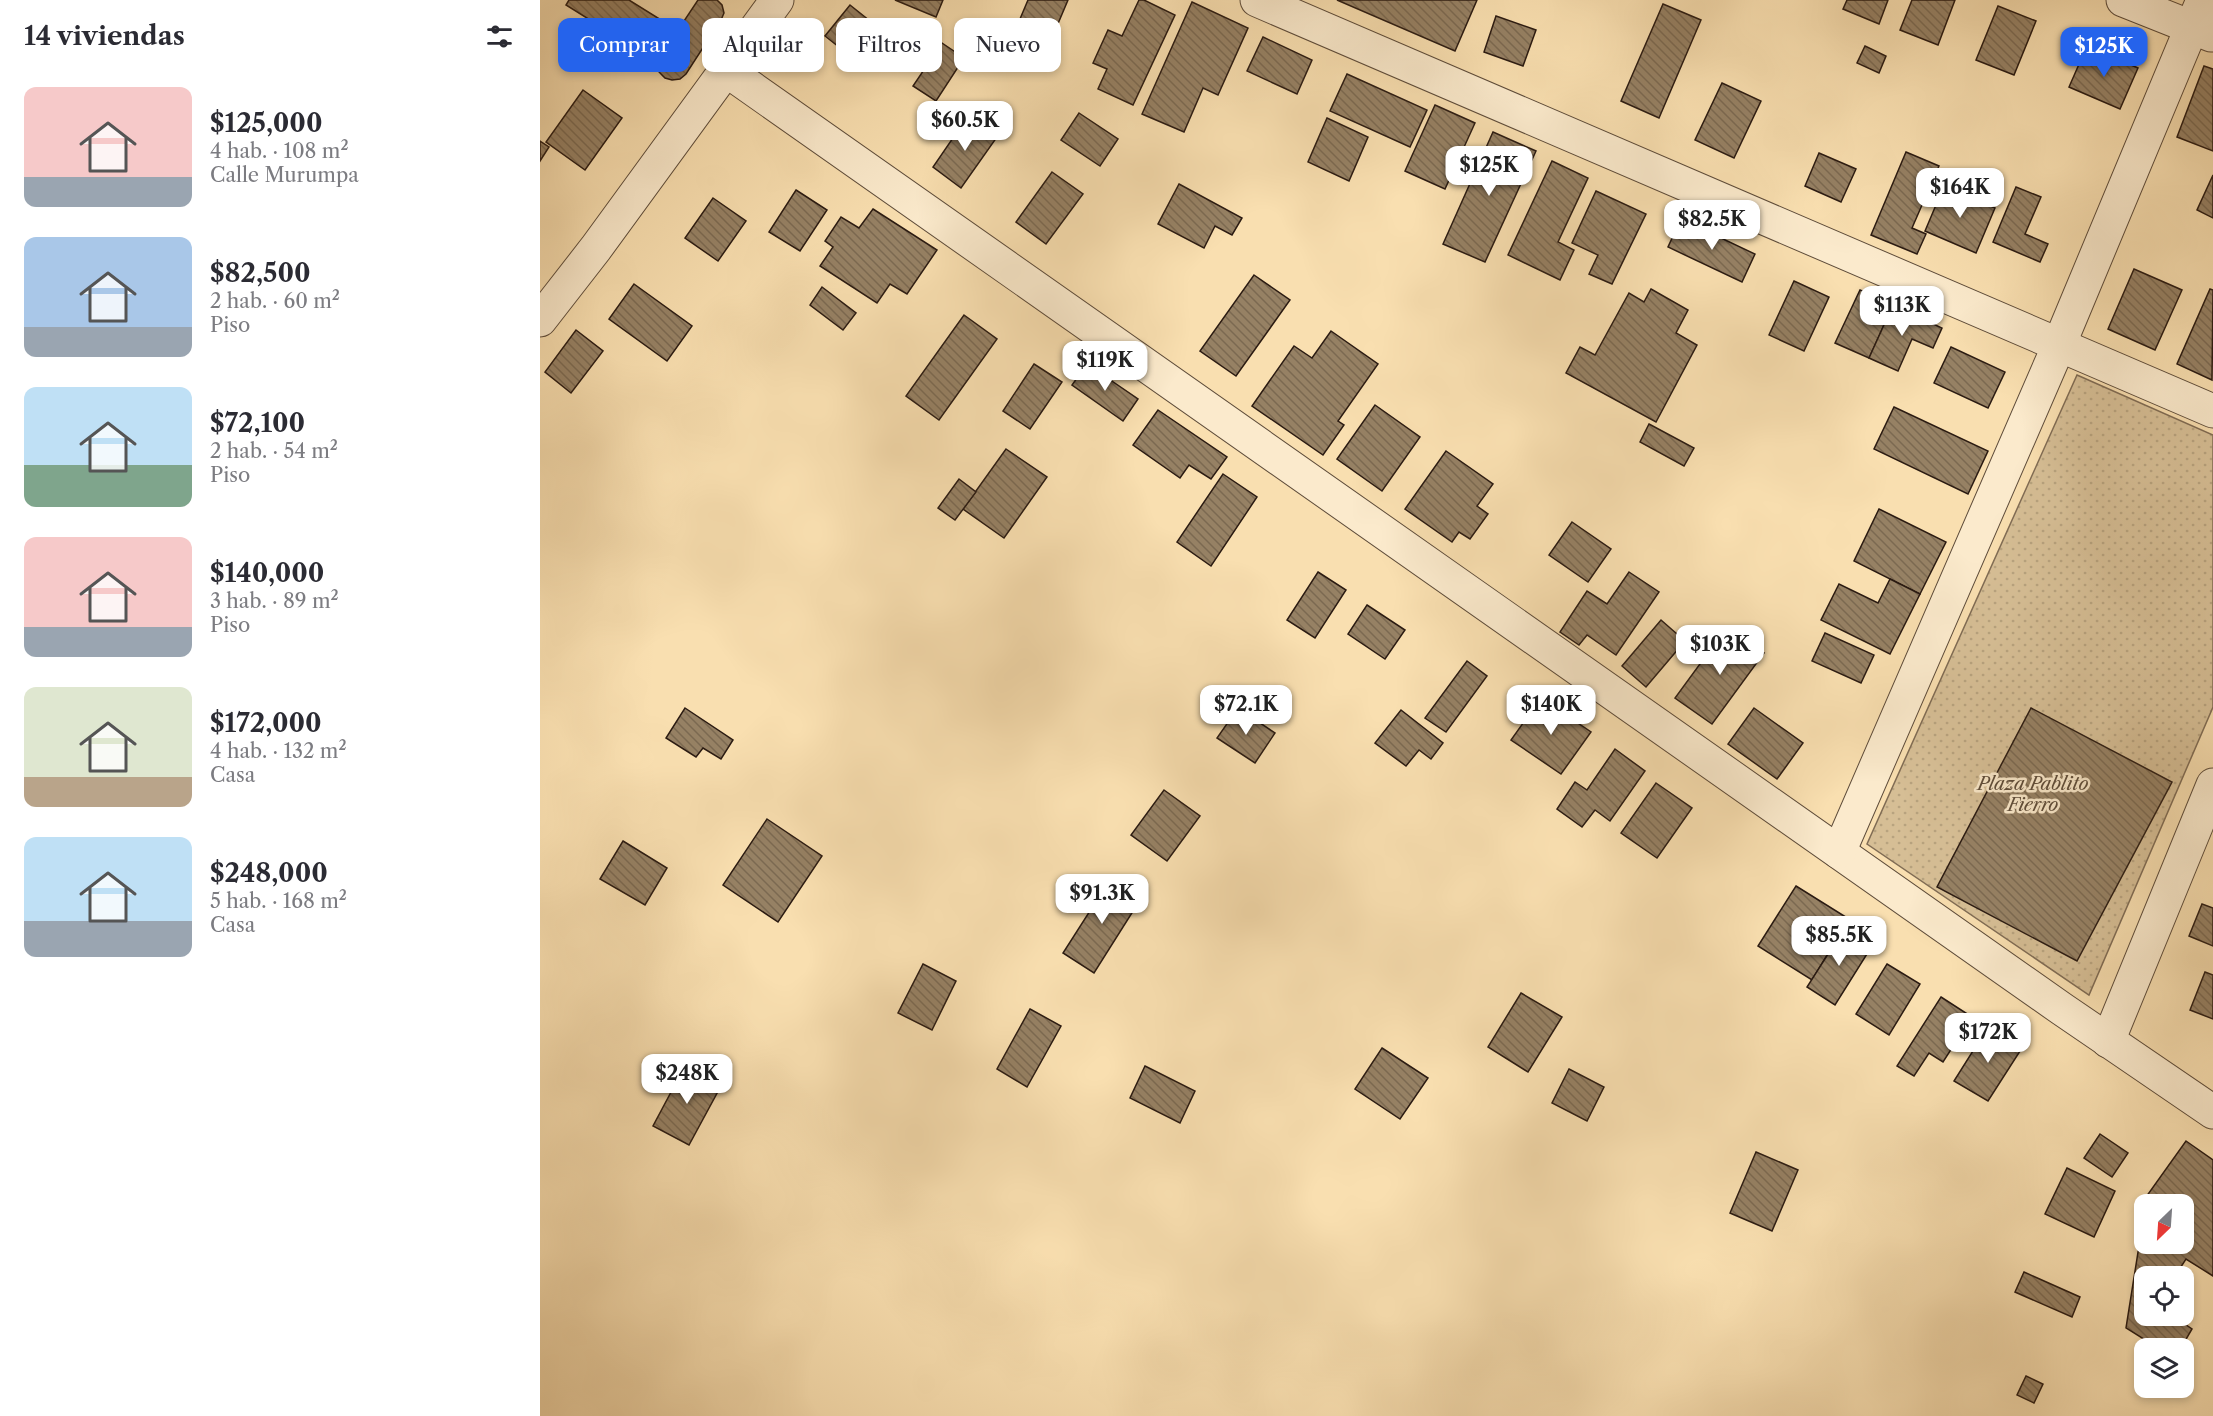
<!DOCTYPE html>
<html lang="es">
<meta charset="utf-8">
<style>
body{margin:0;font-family:"Libre Caslon Text",serif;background:#f2f2f3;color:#2b2b33;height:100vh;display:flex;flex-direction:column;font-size:22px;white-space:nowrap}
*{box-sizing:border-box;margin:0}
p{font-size:20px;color:#7c7c81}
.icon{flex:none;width:33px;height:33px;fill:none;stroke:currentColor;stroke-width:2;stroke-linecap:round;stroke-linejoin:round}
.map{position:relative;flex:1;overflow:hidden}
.side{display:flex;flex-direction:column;background:#fff;width:540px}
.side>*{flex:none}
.guide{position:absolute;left:18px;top:18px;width:570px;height:54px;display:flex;gap:12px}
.needle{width:39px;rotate:205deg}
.fabs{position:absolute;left:1594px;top:1194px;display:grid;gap:12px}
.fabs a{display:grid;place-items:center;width:60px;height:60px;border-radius:12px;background:#fff;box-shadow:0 3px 9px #0003;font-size:30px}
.price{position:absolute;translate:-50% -51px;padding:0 14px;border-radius:12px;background:#fff;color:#222;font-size:20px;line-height:39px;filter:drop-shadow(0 2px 3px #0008)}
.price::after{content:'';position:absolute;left:50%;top:36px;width:18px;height:14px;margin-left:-9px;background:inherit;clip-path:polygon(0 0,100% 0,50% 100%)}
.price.current{background:#2563eb;color:#fff}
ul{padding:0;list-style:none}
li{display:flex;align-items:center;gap:18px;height:150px;padding:0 24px}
li span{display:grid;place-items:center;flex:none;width:168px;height:120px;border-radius:12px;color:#555}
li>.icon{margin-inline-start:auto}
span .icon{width:72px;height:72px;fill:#fffc;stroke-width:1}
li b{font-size:26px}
h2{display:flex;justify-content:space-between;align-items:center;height:72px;padding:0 24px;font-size:26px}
.tag{padding:0 21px;border-radius:12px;background:#fff;box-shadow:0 3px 9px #0003;font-size:21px;line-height:54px}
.tag.current{background:#2563eb;color:#fff}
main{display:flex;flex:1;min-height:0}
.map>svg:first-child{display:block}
.grass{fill:url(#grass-dots);stroke:#806c54;stroke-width:1.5}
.building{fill:url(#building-back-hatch);stroke:#2b1b12;stroke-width:1.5}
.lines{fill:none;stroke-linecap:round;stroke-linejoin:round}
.minor-casing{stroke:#5e4c3a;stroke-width:35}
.minor{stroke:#fbeacc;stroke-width:33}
.labels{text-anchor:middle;stroke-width:5;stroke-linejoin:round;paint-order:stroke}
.park-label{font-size:18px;font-style:italic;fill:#5e4c39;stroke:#fbeacc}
</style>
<main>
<section class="side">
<h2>14 viviendas<svg class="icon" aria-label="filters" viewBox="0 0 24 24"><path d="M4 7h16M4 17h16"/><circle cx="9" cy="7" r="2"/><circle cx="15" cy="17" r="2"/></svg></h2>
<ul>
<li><span style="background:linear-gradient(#f6c9c9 75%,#9aa5b1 0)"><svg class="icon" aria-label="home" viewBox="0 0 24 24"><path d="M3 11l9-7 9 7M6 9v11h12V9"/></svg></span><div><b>$125,000</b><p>4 hab. · 108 m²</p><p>Calle Murumpa</p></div></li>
<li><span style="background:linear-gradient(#a9c7e8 75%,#9aa5b1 0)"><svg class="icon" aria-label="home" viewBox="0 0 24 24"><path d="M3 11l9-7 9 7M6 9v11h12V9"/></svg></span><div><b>$82,500</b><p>2 hab. · 60 m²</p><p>Piso</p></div></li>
<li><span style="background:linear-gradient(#bfe0f5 65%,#7fa58c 0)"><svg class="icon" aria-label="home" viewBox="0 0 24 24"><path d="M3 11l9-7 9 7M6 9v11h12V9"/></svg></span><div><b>$72,100</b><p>2 hab. · 54 m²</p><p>Piso</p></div></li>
<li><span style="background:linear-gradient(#f6c9c9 75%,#9aa5b1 0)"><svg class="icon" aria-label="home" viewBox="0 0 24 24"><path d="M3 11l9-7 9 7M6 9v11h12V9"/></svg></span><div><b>$140,000</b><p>3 hab. · 89 m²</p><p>Piso</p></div></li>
<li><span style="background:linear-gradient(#dfe7d0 75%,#b9a48a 0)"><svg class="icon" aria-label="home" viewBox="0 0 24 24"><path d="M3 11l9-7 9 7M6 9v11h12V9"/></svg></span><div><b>$172,000</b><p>4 hab. · 132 m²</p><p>Casa</p></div></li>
<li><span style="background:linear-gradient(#bfe0f5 70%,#9aa5b1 0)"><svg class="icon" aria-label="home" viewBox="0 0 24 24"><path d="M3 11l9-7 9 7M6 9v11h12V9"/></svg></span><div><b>$248,000</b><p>5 hab. · 168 m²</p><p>Casa</p></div></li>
</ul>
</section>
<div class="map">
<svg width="1673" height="1416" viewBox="0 0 1673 1416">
<defs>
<pattern id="grass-dots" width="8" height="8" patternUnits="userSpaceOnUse" patternTransform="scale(1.5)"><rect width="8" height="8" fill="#d6be95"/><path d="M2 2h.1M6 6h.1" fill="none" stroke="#b8a37f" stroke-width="1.8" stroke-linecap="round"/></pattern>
<pattern id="building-back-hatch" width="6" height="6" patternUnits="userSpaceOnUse" patternTransform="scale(1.5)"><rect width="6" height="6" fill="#968164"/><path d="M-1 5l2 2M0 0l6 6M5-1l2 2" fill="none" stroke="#7b6951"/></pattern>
</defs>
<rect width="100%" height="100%" fill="#f9dfb0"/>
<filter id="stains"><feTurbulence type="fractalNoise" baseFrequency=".00333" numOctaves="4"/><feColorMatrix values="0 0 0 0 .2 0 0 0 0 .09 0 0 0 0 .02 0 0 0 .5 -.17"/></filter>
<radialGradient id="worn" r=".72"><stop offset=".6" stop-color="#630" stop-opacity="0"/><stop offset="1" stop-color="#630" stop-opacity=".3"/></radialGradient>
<polygon class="grass" points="1537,375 1673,435 1673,707 1549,995 1327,844"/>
<g class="building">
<polygon points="29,0 89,0 126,23 106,55 26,5"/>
<polygon points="158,0 177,0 182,5 184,13 181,20 146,74 140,79 132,80 125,78 119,72 118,65 120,57"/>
<polygon points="355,0 403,0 396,17"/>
<polygon points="488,0 528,0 503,59 469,45"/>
<polygon points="599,0 604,0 635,15 593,105 558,89 567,69 553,63 568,30 582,36"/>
<polygon points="797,0 937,0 915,51"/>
<polygon points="1307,0 1348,0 1339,24 1303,9"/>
<polygon points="1372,0 1415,0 1398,45 1360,30"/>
<polygon points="652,2 708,28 678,95 663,88 644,132 602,114"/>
<polygon points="1123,4 1161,20 1119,118 1081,101"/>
<polygon points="310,5 354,40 329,71 285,36"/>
<polygon points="1458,6 1496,21 1474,75 1436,60"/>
<polygon points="956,16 996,30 983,66 944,52"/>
<polygon points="723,37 772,60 757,94 707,71"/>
<polygon points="402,43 424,58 396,101 373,86"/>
<polygon points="1325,46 1346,56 1339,73 1317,63"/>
<polygon points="1547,46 1598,68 1580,109 1529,87"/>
<polygon points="1664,66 1673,69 1673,151 1637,137"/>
<polygon points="807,74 887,110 870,147 790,111"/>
<polygon points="1182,83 1221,101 1194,158 1155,140"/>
<polygon points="43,90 82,118 45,170 6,142"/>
<polygon points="895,105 935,123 905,189 865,171"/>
<polygon points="539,113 578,139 560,166 521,140"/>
<polygon points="428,116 457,137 421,188 393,167"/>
<polygon points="787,118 828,137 809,181 768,162"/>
<polygon points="953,132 996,151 945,262 903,244"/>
<polygon points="0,141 9,147 0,161"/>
<polygon points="1366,152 1399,166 1372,228 1386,234 1377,254 1331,235"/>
<polygon points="1279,153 1316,169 1301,202 1265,186"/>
<polygon points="1012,161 1048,178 1018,242 1034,250 1020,280 968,255"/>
<polygon points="512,172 543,194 506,244 476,222"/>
<polygon points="1673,175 1673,218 1657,210"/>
<polygon points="639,184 702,218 692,235 675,226 664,248 618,224"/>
<polygon points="1404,186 1455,208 1436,253 1385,231"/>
<polygon points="1476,187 1501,197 1485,234 1508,244 1500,262 1453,242"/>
<polygon points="256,190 287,210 260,251 229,232"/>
<polygon points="1056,191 1106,214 1072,284 1049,274 1058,255 1032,243"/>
<polygon points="173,198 206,221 178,261 145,238"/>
<polygon points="333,209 397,250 367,294 350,284 337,303 280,266 293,247 285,241 301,217 319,228"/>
<polygon points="1141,219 1215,254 1202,282 1128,247"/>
<polygon points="1594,269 1642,290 1615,350 1568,329"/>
<polygon points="714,275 750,300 696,376 660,351"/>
<polygon points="1254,281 1289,297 1264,351 1229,335"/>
<polygon points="94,284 152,326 127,361 69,319"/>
<polygon points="282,287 316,313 303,330 270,305"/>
<polygon points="1111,289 1148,310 1136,333 1157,345 1116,422 1026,373 1040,347 1055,355 1089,293 1104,302"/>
<polygon points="1670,289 1673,290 1672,380 1637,364"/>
<polygon points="1320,290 1353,305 1329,358 1295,343"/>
<polygon points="1353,305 1402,328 1393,348 1372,339 1358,371 1329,358"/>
<polygon points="424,315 457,339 399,420 366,396"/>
<polygon points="36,330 63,351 31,393 5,372"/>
<polygon points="791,331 838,364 798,421 804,425 783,455 712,406 754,346 772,358"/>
<polygon points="1411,347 1465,372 1448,408 1394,383"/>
<polygon points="494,364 522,382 490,429 463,411"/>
<polygon points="547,364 598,399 583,421 532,385"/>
<polygon points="835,405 880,437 842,491 797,459"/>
<polygon points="1354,407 1448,451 1428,494 1334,449"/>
<polygon points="618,410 687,457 671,479 649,465 640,478 593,445"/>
<polygon points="1109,424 1154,448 1144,466 1100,442"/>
<polygon points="466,449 507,477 464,538 423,509"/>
<polygon points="906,451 953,484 937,506 948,514 930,539 919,532 912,542 865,509"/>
<polygon points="683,474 717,497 671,566 637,542"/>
<polygon points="419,479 436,492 415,520 398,508"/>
<polygon points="1339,509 1406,542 1380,594 1314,561"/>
<polygon points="1032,522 1071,549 1048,582 1009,555"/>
<polygon points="778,572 806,590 775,638 747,620"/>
<polygon points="1089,572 1119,592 1076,655 1047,635 1039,645 1020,632 1047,591 1067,604"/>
<polygon points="1350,579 1380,594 1350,654 1281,620 1299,584 1338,603"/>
<polygon points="827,605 865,630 845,659 808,634"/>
<polygon points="1121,620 1145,641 1106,687 1082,666"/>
<polygon points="1187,627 1224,653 1172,724 1135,698"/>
<polygon points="1285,633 1334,655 1321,683 1272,661"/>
<polygon points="927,661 947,676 906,732 885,718"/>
<polygon points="1001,698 1051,732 1021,774 971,740"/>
<polygon points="145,708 193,740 181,759 163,748 156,757 126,738"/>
<polygon points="698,708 735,733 715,763 677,738"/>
<polygon points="1214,708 1263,743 1237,779 1188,744"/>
<polygon points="1491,708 1632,782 1537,961 1397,887"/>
<polygon points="861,710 903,743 891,759 879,750 866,766 835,743"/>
<polygon points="1075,749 1105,771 1070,821 1055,810 1042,827 1017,809 1035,782 1047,790"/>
<polygon points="1116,783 1152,808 1117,858 1081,833"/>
<polygon points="624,790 660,816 627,861 591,835"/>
<polygon points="227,819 282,856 238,922 183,885"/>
<polygon points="83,841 127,868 105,905 60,879"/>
<polygon points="571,878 602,897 554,973 523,953"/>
<polygon points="1256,886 1309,919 1272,980 1218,946"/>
<polygon points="1662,904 1673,908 1673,946 1649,936"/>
<polygon points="1304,929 1332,946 1295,1005 1267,987"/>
<polygon points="383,964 416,981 392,1030 358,1013"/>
<polygon points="1347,964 1380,984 1349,1035 1316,1014"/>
<polygon points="1665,972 1673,975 1673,1019 1650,1010"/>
<polygon points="981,993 1022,1017 988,1072 948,1047"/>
<polygon points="1401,997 1432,1017 1403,1062 1389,1053 1374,1076 1357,1066"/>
<polygon points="490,1009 521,1026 487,1087 457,1069"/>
<polygon points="1448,1027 1482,1048 1448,1101 1414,1081"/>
<polygon points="842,1048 888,1078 860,1119 815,1089"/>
<polygon points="146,1064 182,1084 149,1145 113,1126"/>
<polygon points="605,1066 655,1091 640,1123 590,1098"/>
<polygon points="1029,1069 1064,1087 1047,1121 1012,1103"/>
<polygon points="1560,1134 1588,1153 1572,1177 1544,1158"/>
<polygon points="1646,1141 1673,1160 1673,1276 1646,1259 1635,1276 1605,1276 1605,1316 1633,1316 1652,1329 1641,1348 1618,1348 1586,1328 1602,1227 1605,1223 1605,1244 1644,1244 1644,1204 1616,1204 1606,1197"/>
<polygon points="1216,1152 1258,1170 1232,1231 1190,1213"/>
<polygon points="1527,1168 1575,1191 1554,1237 1505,1214"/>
<polygon points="1484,1272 1540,1297 1532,1317 1475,1292"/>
<polygon points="1486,1376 1503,1384 1494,1403 1477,1395"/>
</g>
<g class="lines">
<defs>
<g id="minor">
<polyline points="717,0 1673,411"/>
<polyline points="1583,0 1671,35"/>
<polyline points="186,70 1522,1009 1673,1112"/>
<polyline points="0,320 56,248 237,0"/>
<polyline points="1299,852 1519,345 1663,0"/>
<polyline points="1568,1041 1673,785"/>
</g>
</defs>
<use href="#minor" class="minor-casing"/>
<use href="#minor" class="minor"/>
</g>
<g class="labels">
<g class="park-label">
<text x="1493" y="790">Plaza Pablito<tspan x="1493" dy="21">Fierro</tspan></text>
</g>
</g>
<rect width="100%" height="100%" filter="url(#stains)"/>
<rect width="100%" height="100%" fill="url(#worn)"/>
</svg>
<div class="fabs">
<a><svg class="needle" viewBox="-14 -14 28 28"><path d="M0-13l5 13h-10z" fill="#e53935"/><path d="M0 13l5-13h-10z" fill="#7c7c81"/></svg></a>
<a><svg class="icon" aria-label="locate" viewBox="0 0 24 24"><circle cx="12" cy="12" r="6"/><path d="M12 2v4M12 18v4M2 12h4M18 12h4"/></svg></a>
<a><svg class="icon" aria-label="layers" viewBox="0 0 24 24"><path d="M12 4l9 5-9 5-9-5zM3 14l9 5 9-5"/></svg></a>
</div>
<b class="price current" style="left:1564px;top:78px">$125K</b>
<b class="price" style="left:425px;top:152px">$60.5K</b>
<b class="price" style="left:949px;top:197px">$125K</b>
<b class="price" style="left:1420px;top:219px">$164K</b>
<b class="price" style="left:1172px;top:251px">$82.5K</b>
<b class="price" style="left:1362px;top:337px">$113K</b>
<b class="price" style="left:565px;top:392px">$119K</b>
<b class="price" style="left:1180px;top:676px">$103K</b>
<b class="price" style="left:706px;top:736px">$72.1K</b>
<b class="price" style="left:1011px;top:736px">$140K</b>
<b class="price" style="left:562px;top:925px">$91.3K</b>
<b class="price" style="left:1299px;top:967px">$85.5K</b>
<b class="price" style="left:1448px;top:1064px">$172K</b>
<b class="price" style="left:147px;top:1105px">$248K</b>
<div class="guide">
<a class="tag current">Comprar</a>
<a class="tag">Alquilar</a>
<a class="tag">Filtros</a>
<a class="tag">Nuevo</a>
</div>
</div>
</main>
